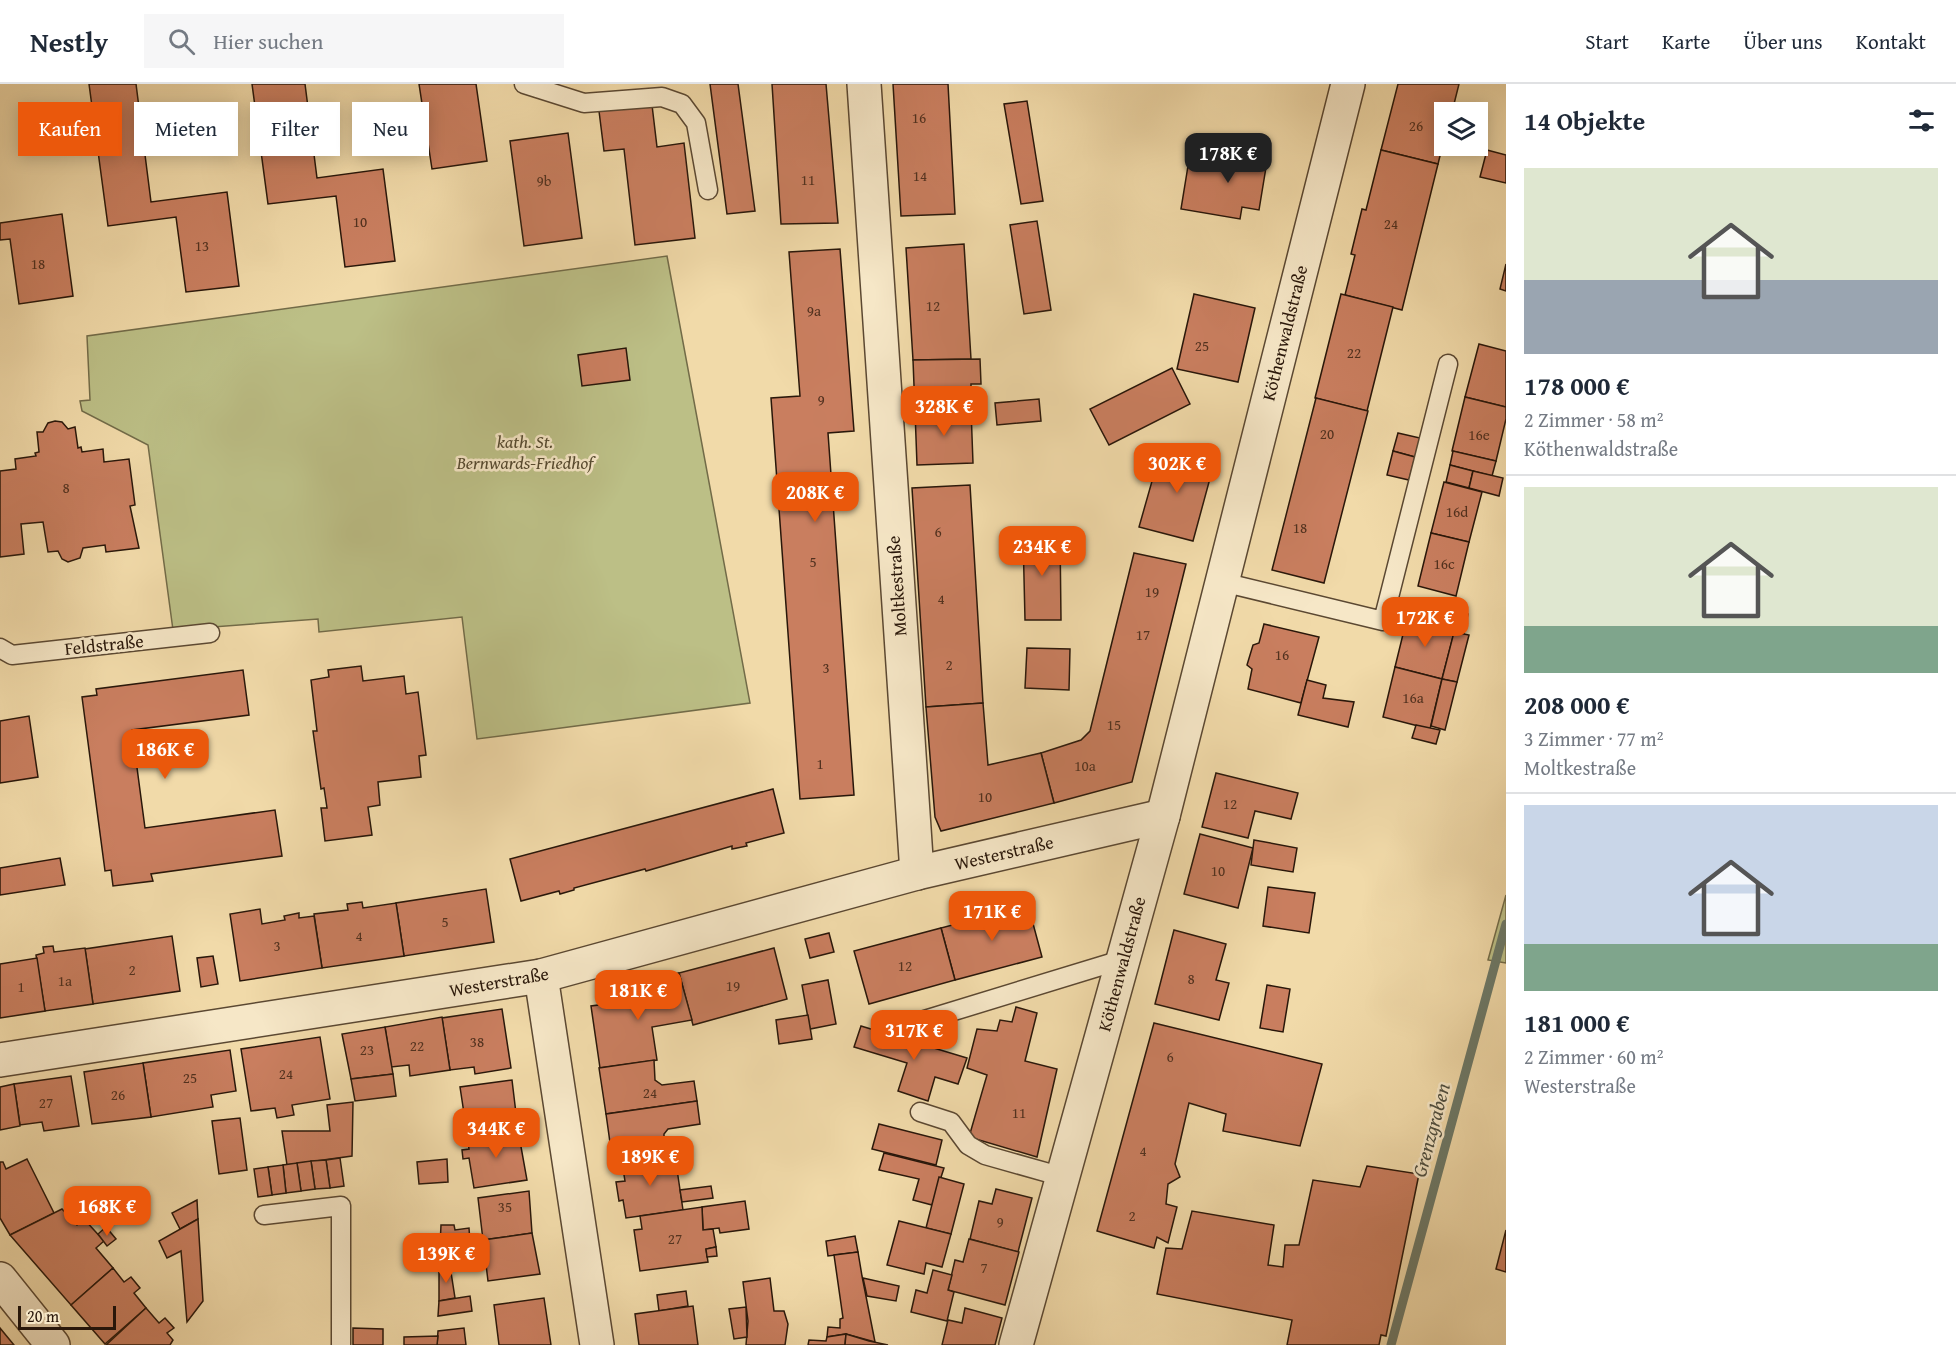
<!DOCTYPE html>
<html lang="de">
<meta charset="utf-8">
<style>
body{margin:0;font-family:"Gentium Book Plus",serif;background:#f6f6f7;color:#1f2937;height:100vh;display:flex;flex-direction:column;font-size:22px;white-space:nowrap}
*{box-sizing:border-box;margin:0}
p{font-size:20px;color:#747a83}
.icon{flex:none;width:33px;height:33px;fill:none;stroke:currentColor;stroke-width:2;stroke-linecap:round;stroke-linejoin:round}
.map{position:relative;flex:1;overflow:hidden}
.drawer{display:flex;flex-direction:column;background:#fff;width:450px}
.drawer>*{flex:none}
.top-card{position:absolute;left:18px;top:18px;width:570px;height:54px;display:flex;gap:12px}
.fabs{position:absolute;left:1434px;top:18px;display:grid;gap:12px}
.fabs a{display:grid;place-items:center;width:54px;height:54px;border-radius:0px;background:#fff;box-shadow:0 3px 15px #0003;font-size:30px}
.scale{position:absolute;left:18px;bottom:15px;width:98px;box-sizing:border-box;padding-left:6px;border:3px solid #29170a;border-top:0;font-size:16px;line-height:21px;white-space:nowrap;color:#29170a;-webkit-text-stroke:4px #f6e7c7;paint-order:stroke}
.price{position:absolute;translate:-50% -51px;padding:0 14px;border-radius:12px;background:#ea580c;color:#fff;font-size:20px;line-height:39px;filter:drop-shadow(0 2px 3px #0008)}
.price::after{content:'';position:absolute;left:50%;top:36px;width:18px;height:14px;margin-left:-9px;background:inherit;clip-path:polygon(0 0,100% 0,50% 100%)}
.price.selected{background:#222;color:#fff}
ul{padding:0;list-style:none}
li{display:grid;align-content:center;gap:12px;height:318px;padding:0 18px}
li+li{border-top:2px solid #e0e1e3}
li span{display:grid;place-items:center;height:186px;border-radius:0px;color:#555}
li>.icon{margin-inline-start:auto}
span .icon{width:108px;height:108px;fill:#fffc;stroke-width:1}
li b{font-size:26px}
h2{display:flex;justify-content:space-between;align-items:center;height:72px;padding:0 18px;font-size:26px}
.pill{padding:0 21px;border-radius:0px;background:#fff;box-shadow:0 3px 15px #0003;font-size:21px;line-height:54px}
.pill.selected{background:#ea580c;color:#fff}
header{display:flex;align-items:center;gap:36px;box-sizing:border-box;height:84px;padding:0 30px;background:#fff;border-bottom:2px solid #e0e1e3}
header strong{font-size:28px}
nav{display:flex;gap:33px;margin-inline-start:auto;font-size:21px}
.search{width:420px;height:54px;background:#f6f6f7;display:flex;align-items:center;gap:15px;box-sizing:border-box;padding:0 21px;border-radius:0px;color:#747a83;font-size:22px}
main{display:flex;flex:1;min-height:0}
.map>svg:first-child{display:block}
.green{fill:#bcbf86;stroke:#726b48;stroke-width:1.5}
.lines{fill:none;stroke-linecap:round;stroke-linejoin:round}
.stream{stroke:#6d7968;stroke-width:9}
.building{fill:#c97e5f;stroke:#29170a;stroke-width:1.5}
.service-casing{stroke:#5b4832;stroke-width:21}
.minor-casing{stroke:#5b4832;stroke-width:36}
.service{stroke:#f6e7c7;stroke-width:18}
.minor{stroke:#f6e7c7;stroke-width:33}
.labels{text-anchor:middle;stroke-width:5;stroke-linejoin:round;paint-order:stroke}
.number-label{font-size:15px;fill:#51311f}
.street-label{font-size:18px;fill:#29170a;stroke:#f6e7c7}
.park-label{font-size:18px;font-style:italic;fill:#55492f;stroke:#f6e7c7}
.water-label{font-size:20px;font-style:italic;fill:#515041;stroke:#f6e7c7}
</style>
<header>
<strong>Nestly</strong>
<div class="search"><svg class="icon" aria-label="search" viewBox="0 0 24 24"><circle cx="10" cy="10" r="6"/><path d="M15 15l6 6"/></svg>Hier suchen</div>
<nav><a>Start</a><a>Karte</a><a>Über uns</a><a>Kontakt</a></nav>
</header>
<main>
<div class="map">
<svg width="1506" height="1261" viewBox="0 0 1506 1261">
<rect width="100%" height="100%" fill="#f1daa9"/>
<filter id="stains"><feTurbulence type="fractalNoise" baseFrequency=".00333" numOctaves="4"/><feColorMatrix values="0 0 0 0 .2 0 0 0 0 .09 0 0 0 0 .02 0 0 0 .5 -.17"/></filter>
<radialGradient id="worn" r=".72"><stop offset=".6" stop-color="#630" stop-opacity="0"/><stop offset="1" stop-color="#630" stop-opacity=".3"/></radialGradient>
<g class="green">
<polygon points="667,172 750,619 477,655 462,533 319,548 318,535 173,546 148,361 82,327 80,317 90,316 87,252"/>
<polygon points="1506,811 1506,879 1488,876"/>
</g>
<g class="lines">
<polyline class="stream" points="1391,1261 1506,840"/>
</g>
<g class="building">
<polygon points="89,0 136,0 151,118 227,108 239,202 186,208 176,133 108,142"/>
<polygon points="252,0 305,0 317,94 383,85 395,177 345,183 336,112 268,120"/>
<polygon points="419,0 476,0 487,77 432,85"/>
<polygon points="710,0 738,0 755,127 727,130"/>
<polygon points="772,0 826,0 838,139 781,140"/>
<polygon points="893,0 948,0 955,130 901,132"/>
<polygon points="1398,0 1459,0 1452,28 1444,28 1444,56 1438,80 1381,66"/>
<polygon points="1027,17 1043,117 1021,120 1004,20"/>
<polygon points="652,21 657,63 684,59 695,154 635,161 624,65 604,67 599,27"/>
<polygon points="568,49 582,154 524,162 510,57"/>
<polygon points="1229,58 1269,65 1259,126 1242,123 1240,135 1181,125 1188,82 1224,88"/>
<polygon points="1381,66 1438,80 1402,226 1345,211 1355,171 1351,170 1362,125 1366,126"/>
<polygon points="1487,66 1506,71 1506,99 1480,93"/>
<polygon points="62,130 73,212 19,220 10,155 0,156 0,139"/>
<polygon points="1037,137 1051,226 1024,230 1010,141"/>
<polygon points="964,160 971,275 913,276 906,164"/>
<polygon points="840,165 854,347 828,349 854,711 800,715 771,314 800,312 789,168"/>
<polygon points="1506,180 1506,207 1500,205"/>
<polygon points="1194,210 1255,224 1238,298 1177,285"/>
<polygon points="1341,210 1393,223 1367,327 1315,314"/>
<polygon points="1479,260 1506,267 1506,323 1465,313"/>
<polygon points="626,264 630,296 582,302 578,271"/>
<polygon points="980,275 981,300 971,300 971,325 915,327 913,276"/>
<polygon points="1172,284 1190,320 1109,361 1090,325"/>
<polygon points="1465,313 1506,323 1506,335 1496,377 1452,367"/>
<polygon points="1316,314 1368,327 1324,499 1272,486"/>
<polygon points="1039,315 1041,337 997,341 995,319"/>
<polygon points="971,325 973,379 917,381 915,327"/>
<polygon points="55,337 62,338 68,345 75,343 78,364 81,363 82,368 103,365 104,378 129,375 135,421 130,422 139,464 106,468 105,461 83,464 80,474 68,478 62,475 58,467 48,468 43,438 21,440 24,470 0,473 0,387 16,385 15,375 36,372 35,369 39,368 37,348 43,348 48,339"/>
<polygon points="1398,349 1420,354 1415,373 1393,367"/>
<polygon points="1162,362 1215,376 1193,457 1139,443"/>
<polygon points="1393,367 1415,373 1409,396 1387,391"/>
<polygon points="1453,367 1496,377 1492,392 1450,381"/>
<polygon points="1450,381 1473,387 1469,404 1446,398"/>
<polygon points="1473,387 1503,394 1499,412 1469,404"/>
<polygon points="1444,398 1482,408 1469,458 1431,449"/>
<polygon points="970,401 983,619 926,623 912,404"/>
<polygon points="1431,449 1469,458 1456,512 1418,502"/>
<polygon points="1060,450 1061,536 1025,536 1023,451"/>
<polygon points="1134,469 1186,480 1132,698 1054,719 1041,669 1081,656 1090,647"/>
<polygon points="1436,522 1468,530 1464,549 1431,539"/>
<polygon points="1407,534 1455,545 1442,595 1395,583"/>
<polygon points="1264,540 1319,553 1301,619 1248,605 1252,585 1247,581 1253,561 1259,559"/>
<polygon points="1454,548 1469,551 1457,598 1442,595"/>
<polygon points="1027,564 1070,565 1069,606 1025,604"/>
<polygon points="361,582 363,597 404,592 406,610 418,608 426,671 419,672 421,693 378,698 380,721 368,723 372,751 325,757 321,724 327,724 324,704 321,705 313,647 317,647 311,596 329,593 328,586"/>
<polygon points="1395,583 1442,595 1430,645 1383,633"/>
<polygon points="243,586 249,631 132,646 145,744 275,726 282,772 151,790 153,797 113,802 111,786 105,787 82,613 97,611 96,605"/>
<polygon points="1442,595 1457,598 1445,646 1431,642"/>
<polygon points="1307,596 1326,601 1323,614 1354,618 1348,643 1298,631"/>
<polygon points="983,619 988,681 1041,669 1054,719 941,747 935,733 926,623"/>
<polygon points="29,632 38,693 0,699 0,637"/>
<polygon points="1416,641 1440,646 1436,660 1412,654"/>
<polygon points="1216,689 1298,709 1291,735 1255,727 1248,754 1202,743"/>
<polygon points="773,705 784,749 746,759 747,762 732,765 732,762 646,787 645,785 574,804 574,806 560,810 559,807 521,817 510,775"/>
<polygon points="1200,750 1253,764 1238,824 1184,810"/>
<polygon points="1254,756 1297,764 1293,788 1251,781"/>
<polygon points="60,774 65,801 0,811 0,784"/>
<polygon points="1268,803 1315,809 1309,849 1263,842"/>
<polygon points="486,805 494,858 404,872 396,819"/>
<polygon points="362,818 363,824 396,819 404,872 322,884 314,830 348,826 347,820"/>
<polygon points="1028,821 1042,873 955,896 941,844"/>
<polygon points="260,825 262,840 285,836 284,832 299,829 299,834 314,832 322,884 240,897 230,830"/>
<polygon points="941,844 955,896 869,920 854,867"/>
<polygon points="1174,846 1226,860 1216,896 1229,899 1219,936 1155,920"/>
<polygon points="829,849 834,868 810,874 805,855"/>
<polygon points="172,852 180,907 93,920 85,865"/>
<polygon points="53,862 54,868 85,864 93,920 45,927 36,871 44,869 43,863"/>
<polygon points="774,864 787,915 693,941 679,889"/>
<polygon points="213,872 218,900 201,903 197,874"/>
<polygon points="37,874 45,927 0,934 0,880"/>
<polygon points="679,889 692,936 652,943 657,976 600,984 591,922 637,916 633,900"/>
<polygon points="828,896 836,940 810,945 802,901"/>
<polygon points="1267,901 1290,905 1283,948 1260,944"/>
<polygon points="1016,923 1037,929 1025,977 1057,985 1037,1073 969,1053 987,991 967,984 977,945 997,947 1000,936 1012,938"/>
<polygon points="502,925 511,984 475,990 474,983 450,986 442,934"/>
<polygon points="808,931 812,955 779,960 776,936"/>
<polygon points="442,933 450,986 410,992 409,981 391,983 385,943"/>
<polygon points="1154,939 1322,980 1300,1062 1223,1047 1226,1030 1189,1019 1175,1080 1180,1093 1168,1100 1166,1120 1177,1123 1168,1159 1157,1153 1154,1164 1097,1147"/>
<polygon points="861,942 967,974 958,1000 935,993 928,1017 898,1007 907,979 854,963"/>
<polygon points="385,943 393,990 351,995 342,950"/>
<polygon points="320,953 330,1015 292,1021 294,1031 277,1034 275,1024 251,1027 241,965"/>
<polygon points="230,966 236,1007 211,1011 213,1023 151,1033 143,979"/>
<polygon points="654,976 655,996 662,1001 694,997 697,1017 606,1030 599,984"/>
<polygon points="143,979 151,1033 92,1040 84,988"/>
<polygon points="393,990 396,1012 355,1017 351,995"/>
<polygon points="71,992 79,1042 44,1047 42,1038 20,1041 14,1000"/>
<polygon points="512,996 518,1046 467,1053 466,1043 460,1044 458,1037 465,1036 460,1003"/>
<polygon points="14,1000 20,1042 0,1046 0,1003"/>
<polygon points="697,1017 700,1040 668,1045 664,1050 664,1055 668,1054 671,1072 613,1080 606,1030"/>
<polygon points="353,1018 352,1072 287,1081 282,1047 330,1047 327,1021"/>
<polygon points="240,1034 247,1086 219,1090 212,1037"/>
<polygon points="879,1040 942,1056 936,1081 872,1065"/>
<polygon points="518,1046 527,1096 474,1104 469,1074 463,1075 462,1066 469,1065 467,1053"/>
<polygon points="884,1069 944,1084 932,1121 913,1116 919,1095 879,1086"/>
<polygon points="675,1072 683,1126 626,1134 623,1116 619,1117 616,1098 625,1097 622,1079"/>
<polygon points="340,1074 344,1102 330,1104 326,1076"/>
<polygon points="27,1075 54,1129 10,1151 0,1134 0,1078 3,1078 6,1085"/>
<polygon points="447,1075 448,1098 419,1100 417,1078"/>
<polygon points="326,1076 330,1104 315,1105 311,1077"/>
<polygon points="311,1077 315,1105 301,1107 297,1079"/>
<polygon points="297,1079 301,1107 286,1109 283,1081"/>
<polygon points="283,1081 286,1109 272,1111 268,1083"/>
<polygon points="1367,1082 1419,1090 1386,1252 1381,1251 1379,1261 1287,1261 1292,1236 1157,1210 1166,1164 1182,1165 1192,1127 1274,1141 1268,1181 1283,1183 1285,1161 1299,1161 1313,1096 1360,1103"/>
<polygon points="268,1083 272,1111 258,1113 254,1085"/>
<polygon points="939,1093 964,1100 951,1150 926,1144"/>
<polygon points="711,1102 713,1114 682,1118 680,1106"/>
<polygon points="996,1105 1032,1114 1018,1168 970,1155 979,1117 992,1120"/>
<polygon points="529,1107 532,1149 483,1156 478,1114"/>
<polygon points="197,1116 198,1135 180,1145 172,1129"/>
<polygon points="745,1117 749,1145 720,1149 719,1144 703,1146 702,1123"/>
<polygon points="702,1123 703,1146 713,1145 716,1163 706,1165 708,1178 640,1187 634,1146 642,1145 640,1132"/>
<polygon points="62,1125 77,1141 84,1135 104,1157 96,1164 113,1184 71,1221 10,1151"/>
<polygon points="198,1135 203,1217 187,1238 181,1167 167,1174 159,1157"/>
<polygon points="899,1137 951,1150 942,1183 926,1179 924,1190 887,1181"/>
<polygon points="441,1141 454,1141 455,1146 469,1144 470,1158 440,1162"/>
<polygon points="106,1143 116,1155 107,1162 98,1150"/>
<polygon points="1506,1146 1506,1188 1496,1185"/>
<polygon points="532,1149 540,1190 488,1197 483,1156"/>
<polygon points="855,1152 858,1168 828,1172 826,1157"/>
<polygon points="969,1155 1019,1168 1005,1221 948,1206 955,1176 963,1178"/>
<polygon points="483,1156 486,1171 473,1173 474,1179 439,1184 440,1162"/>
<polygon points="716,1163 717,1172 707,1173 706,1165"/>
<polygon points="858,1168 862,1192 875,1258 846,1250 827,1253 828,1243 840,1244 840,1235 843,1234 834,1171"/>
<polygon points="450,1182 455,1214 439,1217 439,1184"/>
<polygon points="113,1184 124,1198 131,1193 140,1204 134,1209 146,1224 105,1260 71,1221"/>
<polygon points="933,1186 952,1191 948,1206 954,1208 947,1237 911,1228 916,1206 927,1209"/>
<polygon points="770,1194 774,1227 784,1227 788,1240 785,1261 746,1261 748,1237 743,1198"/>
<polygon points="863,1194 899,1202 896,1217 867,1212"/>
<polygon points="686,1207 688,1222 659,1227 657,1211"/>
<polygon points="470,1212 472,1227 438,1232 439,1217"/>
<polygon points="544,1214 551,1261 499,1261 494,1221"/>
<polygon points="693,1222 698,1261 639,1261 635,1230"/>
<polygon points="746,1223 747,1253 734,1255 729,1225"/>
<polygon points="146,1224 159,1239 165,1234 174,1244 167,1249 173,1256 170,1261 106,1261"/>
<polygon points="965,1224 1002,1234 995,1261 942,1261 948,1236 962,1239"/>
<polygon points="0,1244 14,1261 0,1261"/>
<polygon points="353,1244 383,1245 383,1261 353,1261"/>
<polygon points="464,1244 466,1261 437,1261 438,1247"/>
<polygon points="846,1250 845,1261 808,1261 809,1256 826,1257 827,1253"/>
<polygon points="846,1250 869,1257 888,1261 845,1261"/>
<polygon points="438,1252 437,1261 404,1261 404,1253"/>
</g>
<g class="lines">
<defs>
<g id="service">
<polyline points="524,0 584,19 662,13 682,20 696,39 708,106"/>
<polyline points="1222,498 1383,537 1448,280"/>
<polyline points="0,564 12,571 210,549"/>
<polyline points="921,937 1124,875"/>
<polyline points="920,1028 951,1038 968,1061 985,1071 1063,1093"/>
<polyline points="264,1131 341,1122 341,1261"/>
</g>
<g id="minor">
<polyline points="864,0 917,789"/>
<polyline points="541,892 597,1261"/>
<polyline points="0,976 541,892 917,789 1163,732"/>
<polyline points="0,1195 53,1261"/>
<polyline points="1016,1261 1163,732 1348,0"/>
</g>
</defs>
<use href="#service" class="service-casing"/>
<use href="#minor" class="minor-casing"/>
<use href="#service" class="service"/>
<use href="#minor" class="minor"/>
</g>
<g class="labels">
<g class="number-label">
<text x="919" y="39">16</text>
<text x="1416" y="47">26</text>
<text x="920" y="97">14</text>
<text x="808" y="101">11</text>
<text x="544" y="102">9b</text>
<text x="360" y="143">10</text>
<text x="1391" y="145">24</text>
<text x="202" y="167">13</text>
<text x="38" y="185">18</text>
<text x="933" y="227">12</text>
<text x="814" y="232">9a</text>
<text x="1202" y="267">25</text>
<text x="1354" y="274">22</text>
<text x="821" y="321">9</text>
<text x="1327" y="355">20</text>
<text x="1479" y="356">16e</text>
<text x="66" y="409">8</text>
<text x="1457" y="433">16d</text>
<text x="1300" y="449">18</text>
<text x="938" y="453">6</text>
<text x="813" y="483">5</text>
<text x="1444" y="485">16c</text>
<text x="1152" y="513">19</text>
<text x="941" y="520">4</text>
<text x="1143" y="556">17</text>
<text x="1282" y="576">16</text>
<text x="949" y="586">2</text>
<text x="826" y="589">3</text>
<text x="1413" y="619">16a</text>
<text x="1114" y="646">15</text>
<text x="820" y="685">1</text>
<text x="1085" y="687">10a</text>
<text x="985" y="718">10</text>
<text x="1230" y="725">12</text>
<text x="1218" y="792">10</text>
<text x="445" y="843">5</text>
<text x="359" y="857">4</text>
<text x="277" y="867">3</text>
<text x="905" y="887">12</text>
<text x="132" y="891">2</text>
<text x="1191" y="900">8</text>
<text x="65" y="902">1a</text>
<text x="733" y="907">19</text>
<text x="21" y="908">1</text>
<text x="477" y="963">38</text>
<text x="417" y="967">22</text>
<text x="367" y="971">23</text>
<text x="1170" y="978">6</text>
<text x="286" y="995">24</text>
<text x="190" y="999">25</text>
<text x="650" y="1014">24</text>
<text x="118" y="1016">26</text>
<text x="46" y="1024">27</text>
<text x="1019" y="1034">11</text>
<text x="1143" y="1072">4</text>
<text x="505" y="1128">35</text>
<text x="1132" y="1137">2</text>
<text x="1000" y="1143">9</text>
<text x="675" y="1160">27</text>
<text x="984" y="1189">7</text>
</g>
<g class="street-label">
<text transform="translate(1285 249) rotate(-76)" y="6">Köthenwaldstraße</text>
<text transform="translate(897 502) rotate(-94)" y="6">Moltkestraße</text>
<text transform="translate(104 561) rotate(-6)" y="6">Feldstraße</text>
<text transform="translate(1004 769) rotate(-13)" y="6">Westerstraße</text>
<text transform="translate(1122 880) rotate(-75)" y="6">Köthenwaldstraße</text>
<text transform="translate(499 898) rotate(-10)" y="6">Westerstraße</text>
</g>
<g class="park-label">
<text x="525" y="364">kath. St.<tspan x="525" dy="21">Bernwards-Friedhof</tspan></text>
</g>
<g class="water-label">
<text transform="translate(1431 1046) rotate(-75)" y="7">Grenzgraben</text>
</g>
</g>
<rect width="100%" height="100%" filter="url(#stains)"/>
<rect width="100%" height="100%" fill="url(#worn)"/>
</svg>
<div class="fabs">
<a><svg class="icon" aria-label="layers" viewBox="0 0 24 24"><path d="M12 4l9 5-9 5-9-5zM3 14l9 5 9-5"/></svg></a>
</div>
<div class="scale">20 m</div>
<b class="price selected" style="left:1228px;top:100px">178K €</b>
<b class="price" style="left:944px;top:353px">328K €</b>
<b class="price" style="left:1177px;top:410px">302K €</b>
<b class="price" style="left:815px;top:439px">208K €</b>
<b class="price" style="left:1042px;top:493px">234K €</b>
<b class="price" style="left:1425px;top:564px">172K €</b>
<b class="price" style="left:165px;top:696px">186K €</b>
<b class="price" style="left:992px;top:858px">171K €</b>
<b class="price" style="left:638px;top:937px">181K €</b>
<b class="price" style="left:914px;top:977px">317K €</b>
<b class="price" style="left:496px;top:1075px">344K €</b>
<b class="price" style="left:650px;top:1103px">189K €</b>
<b class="price" style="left:107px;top:1153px">168K €</b>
<b class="price" style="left:446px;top:1200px">139K €</b>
<div class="top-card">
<a class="pill selected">Kaufen</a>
<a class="pill">Mieten</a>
<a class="pill">Filter</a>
<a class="pill">Neu</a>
</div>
</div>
<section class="drawer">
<h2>14 Objekte<svg class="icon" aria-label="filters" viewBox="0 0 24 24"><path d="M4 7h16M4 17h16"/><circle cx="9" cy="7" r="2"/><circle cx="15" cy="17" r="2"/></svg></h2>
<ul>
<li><span style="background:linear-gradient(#dfe7d0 60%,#9aa5b1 0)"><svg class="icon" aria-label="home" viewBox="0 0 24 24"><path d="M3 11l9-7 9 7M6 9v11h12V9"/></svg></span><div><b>178 000 €</b><p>2 Zimmer · 58 m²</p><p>Köthenwaldstraße</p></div></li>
<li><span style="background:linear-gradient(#dfe7d0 75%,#7fa58c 0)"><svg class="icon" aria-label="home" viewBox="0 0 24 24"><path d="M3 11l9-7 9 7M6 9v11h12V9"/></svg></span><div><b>208 000 €</b><p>3 Zimmer · 77 m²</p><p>Moltkestraße</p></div></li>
<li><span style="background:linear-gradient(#c9d6e8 75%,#7fa58c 0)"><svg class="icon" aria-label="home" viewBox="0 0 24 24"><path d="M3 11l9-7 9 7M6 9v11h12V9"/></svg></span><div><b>181 000 €</b><p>2 Zimmer · 60 m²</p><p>Westerstraße</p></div></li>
</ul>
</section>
</main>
